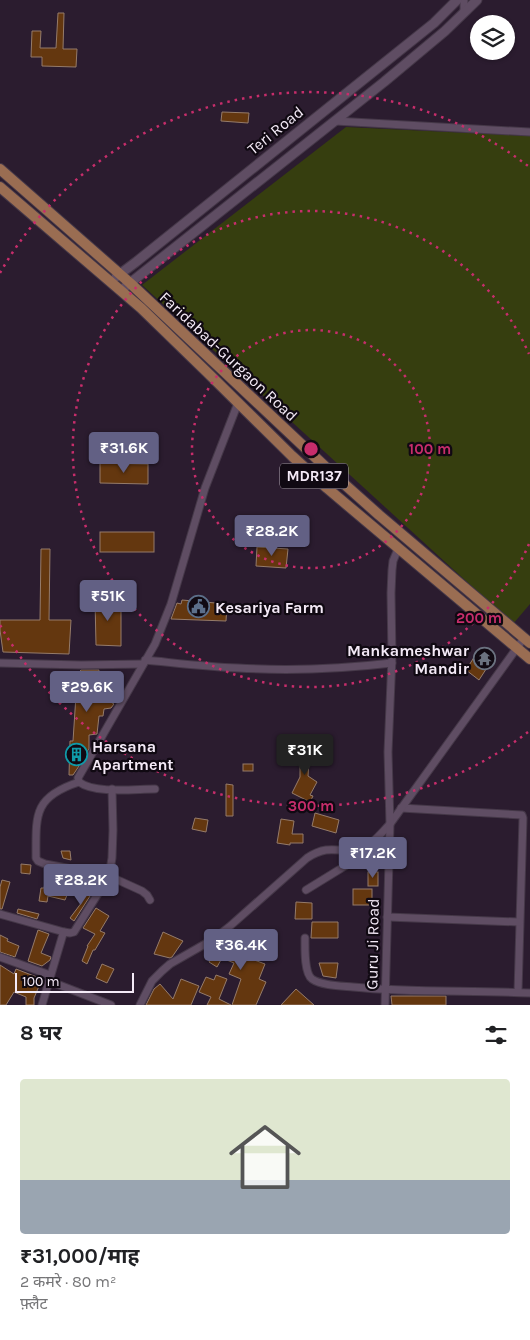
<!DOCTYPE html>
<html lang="hi">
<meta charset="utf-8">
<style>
body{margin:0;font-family:Karla,"Noto Sans Devanagari",sans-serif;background:#f2f2f2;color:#202124;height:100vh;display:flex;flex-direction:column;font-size:19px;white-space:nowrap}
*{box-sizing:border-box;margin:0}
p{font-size:16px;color:#757577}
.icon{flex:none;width:28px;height:28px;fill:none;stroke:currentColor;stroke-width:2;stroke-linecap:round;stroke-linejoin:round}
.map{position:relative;height:1005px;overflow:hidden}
.sheet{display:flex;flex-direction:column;background:#fff;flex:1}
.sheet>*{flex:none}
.tools{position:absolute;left:470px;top:15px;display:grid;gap:10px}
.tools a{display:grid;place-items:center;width:45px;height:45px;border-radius:50%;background:#fff;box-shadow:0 1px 4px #0004;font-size:25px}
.scale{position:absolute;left:15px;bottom:12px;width:119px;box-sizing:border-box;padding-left:5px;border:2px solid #f4eaf7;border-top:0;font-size:14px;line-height:18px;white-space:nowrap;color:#f4eaf7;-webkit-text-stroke:4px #100912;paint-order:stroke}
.price{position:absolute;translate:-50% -42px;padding:0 11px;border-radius:5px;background:#626084;color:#fff;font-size:16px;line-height:32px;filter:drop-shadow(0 1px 2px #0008)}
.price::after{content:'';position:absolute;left:50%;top:30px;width:15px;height:11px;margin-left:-8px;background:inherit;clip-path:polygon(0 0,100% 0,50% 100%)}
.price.selected{background:#222;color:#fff}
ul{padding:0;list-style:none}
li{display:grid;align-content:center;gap:10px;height:265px;padding:0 20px}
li+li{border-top:1px solid #e0e0e0}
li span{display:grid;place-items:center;height:155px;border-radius:5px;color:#555}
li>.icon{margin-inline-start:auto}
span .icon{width:90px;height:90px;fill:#fffc;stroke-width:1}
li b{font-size:21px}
h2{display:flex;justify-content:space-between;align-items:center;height:60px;padding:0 20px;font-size:21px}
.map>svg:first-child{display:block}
.green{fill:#363e0f}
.building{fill:#64370f;stroke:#957b6a}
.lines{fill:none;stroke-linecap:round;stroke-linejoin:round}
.minor-casing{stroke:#453848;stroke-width:9}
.tertiary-casing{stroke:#453848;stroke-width:11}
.primary-casing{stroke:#453848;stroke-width:12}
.minor{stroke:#5f4d63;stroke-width:7}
.tertiary{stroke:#5f4d63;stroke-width:9}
.primary{stroke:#9a6d52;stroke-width:10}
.ring{fill:none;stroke:#c72d6b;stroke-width:2.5;stroke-dasharray:2.5 5}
.labels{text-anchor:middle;stroke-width:4.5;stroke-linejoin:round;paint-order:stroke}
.shield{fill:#100912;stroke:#b0a6b2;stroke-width:1}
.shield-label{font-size:15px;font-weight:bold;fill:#f4eaf7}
.street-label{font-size:16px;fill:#f4eaf7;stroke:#100912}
.poi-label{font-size:16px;font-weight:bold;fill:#f4eaf7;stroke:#100912;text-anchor:start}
.centre{fill:#c72d6b;stroke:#100912;stroke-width:2.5}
.ring-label{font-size:15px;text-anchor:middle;font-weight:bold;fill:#c72d6b;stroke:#100912;stroke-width:4.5;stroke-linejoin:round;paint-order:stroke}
</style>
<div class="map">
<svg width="530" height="1005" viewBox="0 0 530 1005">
<rect width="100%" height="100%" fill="#2b1c2f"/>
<polygon class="green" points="346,127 530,136 530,604 513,624 142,285"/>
<g class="building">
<polygon points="58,13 64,13 63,49 77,49 76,67 42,66 42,57 31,57 32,31 41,31 40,48 56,48"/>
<polygon points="222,112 249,113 248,123 221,121"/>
<polygon points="100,463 148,464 148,484 100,483"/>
<rect x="100" y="532" width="54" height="20"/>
<polygon points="257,547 288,549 286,568 256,566"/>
<polygon points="41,549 50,549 49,620 71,620 69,654 3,652 0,630 0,620 40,620"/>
<polygon points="121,599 121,646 96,645 95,600"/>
<polygon points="182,600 227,604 226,621 171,619 177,603 181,604"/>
<polygon points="485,649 492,654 489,658 492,660 479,680 466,670 478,651 482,654"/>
<polygon points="81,670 99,670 98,675 108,676 110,678 110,685 103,689 102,702 109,701 114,704 111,708 104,709 103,716 99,716 97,734 89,735 89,749 86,753 82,753 82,757 79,757 79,766 73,775 69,775 70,741 73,741 77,680 79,672"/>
<polygon points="300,747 312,747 312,762 309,762 308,776 317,782 310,795 313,796 310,802 292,793 300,777"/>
<rect x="243" y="764" width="10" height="7"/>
<polygon points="226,784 233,785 233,816 226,816"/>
<polygon points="315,813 339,820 336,833 312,826"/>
<polygon points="195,818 208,820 206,832 192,829"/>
<polygon points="281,819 294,821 292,834 303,834 303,843 290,843 290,845 277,843"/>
<polygon points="61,851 70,851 71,860 63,858"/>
<polygon points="21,864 31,865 30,874 21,873"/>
<polygon points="47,872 74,878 65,900 48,896 47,902 39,901 41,888 44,888"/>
<rect x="368" y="872" width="10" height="14"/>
<polygon points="2,880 10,882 2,909 0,909 0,887"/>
<rect x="353" y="889" width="19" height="16"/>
<polygon points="88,891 92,893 74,921 70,918 82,902 81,901"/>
<polygon points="296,902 312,903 312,919 295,919"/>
<polygon points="96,908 109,916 100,931 105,933 95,950 93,950 87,964 82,961 88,946 87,946 95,934 83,928"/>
<polygon points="18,909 39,914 37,919 17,913"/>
<polygon points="312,922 338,922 338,938 311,938"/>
<polygon points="38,930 49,934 41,953 51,957 50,960 42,966 28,961"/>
<polygon points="163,932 183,941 172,957 170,958 154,954"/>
<polygon points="230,933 242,939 233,952 265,964 259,979 266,982 256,1005 232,1005 241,979 229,974 234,963 222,958 217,967 209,962 218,945 217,945"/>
<polygon points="0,935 8,939 7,941 19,946 15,957 0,952"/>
<polygon points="319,963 338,963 336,978 323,976"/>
<polygon points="102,964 114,969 107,983 96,978"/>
<polygon points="0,965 14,974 16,969 42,979 34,998 34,1005 26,1005 26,997 14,992 6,1005 0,1005"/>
<polygon points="216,975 227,979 219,999 231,1005 207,1005 211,997 199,992 206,977 214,980"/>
<polygon points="181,979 199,986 191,1005 146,1005 154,989 160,984 173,999"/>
<polygon points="296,989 314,1005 281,1005"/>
<polygon points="391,996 446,996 446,1005 392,1005"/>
</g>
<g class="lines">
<defs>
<g id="minor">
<polyline points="464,0 464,13"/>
<polyline points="335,121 475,129 530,132"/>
<path d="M145,660C176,663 207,667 238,668C289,671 341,669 392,663"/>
<polyline points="0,663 81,665 143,664"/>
<path d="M79,782C33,797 36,815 36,858L38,861L45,864L109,876L142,891L147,895L150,900"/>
<path d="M155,789C134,789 95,794 79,782L78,778L155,644L171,604L205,488L238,403"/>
<polyline points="401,808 522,815 523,818 518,992"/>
<polyline points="306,890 389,839"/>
<polyline points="0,914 64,932"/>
<polyline points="387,917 519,922"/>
<path d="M305,938C305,948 304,973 312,979C322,986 342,986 353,987C412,993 471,990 530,993"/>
<polyline points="0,957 50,975"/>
<polyline points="49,981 111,1005"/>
<polyline points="42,1005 63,934 64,932 70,933 74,932 109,876 112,858 113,830 112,789"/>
<path d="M140,1005L152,981L162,971L170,964L212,940L229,927L307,858C313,854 319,851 326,850C338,849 350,852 362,848C373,845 382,832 390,824L524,638"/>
<polyline points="385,1005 390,824 388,752 392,657 391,593 392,570 393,561 398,549"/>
</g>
<g id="tertiary">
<polyline points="116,277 136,262 434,23 457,0"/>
<polyline points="125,287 384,82 445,31 477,0"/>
</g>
<g id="primary">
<polyline points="0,169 130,283 333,474 379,515 530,643"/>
<polyline points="0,187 141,308 212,377 292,456 327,488 530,659"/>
</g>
</defs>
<use href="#minor" class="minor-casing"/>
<use href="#tertiary" class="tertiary-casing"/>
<use href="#primary" class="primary-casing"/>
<use href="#minor" class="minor"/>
<use href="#tertiary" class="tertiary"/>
<use href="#primary" class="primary"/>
</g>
<g class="ring">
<circle cx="311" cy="449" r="119"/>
<path d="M529 544A238 238 0 1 1 529 354"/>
<path d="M528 732A357 357 0 0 1 0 625M0 273A357 357 0 0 1 528 166"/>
</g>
<defs>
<symbol id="civic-ring" viewBox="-11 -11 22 22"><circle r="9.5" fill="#100912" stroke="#5c6f8a" stroke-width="1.5"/><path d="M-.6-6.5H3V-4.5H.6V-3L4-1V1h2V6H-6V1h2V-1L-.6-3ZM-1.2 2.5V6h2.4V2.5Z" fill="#5c6f8a"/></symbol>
<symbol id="temple-ring" viewBox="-11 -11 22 22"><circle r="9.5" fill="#100912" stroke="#6b7280" stroke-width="1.5"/><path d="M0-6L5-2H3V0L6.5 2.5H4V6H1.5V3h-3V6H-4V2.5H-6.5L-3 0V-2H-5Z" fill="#6b7280"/></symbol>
<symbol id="building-ring" viewBox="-11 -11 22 22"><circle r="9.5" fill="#100912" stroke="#0f9aa8" stroke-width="1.5"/><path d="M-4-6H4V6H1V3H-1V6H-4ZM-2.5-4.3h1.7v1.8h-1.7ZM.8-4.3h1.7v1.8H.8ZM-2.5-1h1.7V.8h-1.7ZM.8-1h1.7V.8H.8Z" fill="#0f9aa8"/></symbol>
</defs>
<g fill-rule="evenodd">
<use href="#civic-ring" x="186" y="594" width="25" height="25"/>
<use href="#temple-ring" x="472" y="646" width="25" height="25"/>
<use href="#building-ring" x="64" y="742" width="25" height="25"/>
</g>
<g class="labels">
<rect class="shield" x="280" y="463.5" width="68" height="25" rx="4"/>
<g class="shield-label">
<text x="314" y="481">MDR137</text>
</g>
<g class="street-label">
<text transform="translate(275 130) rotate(-39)" y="6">Teri Road</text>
<text transform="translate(229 356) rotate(43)" y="6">Faridabad-Gurgaon Road</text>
<text transform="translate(372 944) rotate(-89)" y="6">Guru Ji Road</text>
</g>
<g class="poi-label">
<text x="215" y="613">Kesariya Farm</text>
<text x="469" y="656" text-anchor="end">Mankameshwar<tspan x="469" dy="18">Mandir</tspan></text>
<text x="92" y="752">Harsana<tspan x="92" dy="18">Apartment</tspan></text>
</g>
</g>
<circle cx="311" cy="449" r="8" class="centre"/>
<g class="ring-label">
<text x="430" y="454">100 m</text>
<text x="479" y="623">200 m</text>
<text x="311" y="811">300 m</text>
</g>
</svg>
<div class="tools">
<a><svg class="icon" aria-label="layers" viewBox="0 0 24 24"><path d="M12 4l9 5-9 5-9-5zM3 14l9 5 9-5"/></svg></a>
</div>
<div class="scale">100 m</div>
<b class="price" style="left:124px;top:474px">₹31.6K</b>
<b class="price" style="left:272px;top:557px">₹28.2K</b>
<b class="price" style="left:108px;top:622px">₹51K</b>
<b class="price" style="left:87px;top:713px">₹29.6K</b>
<b class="price selected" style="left:305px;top:776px">₹31K</b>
<b class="price" style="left:373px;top:879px">₹17.2K</b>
<b class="price" style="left:81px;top:906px">₹28.2K</b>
<b class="price" style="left:241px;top:971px">₹36.4K</b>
</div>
<section class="sheet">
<h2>8 घर<svg class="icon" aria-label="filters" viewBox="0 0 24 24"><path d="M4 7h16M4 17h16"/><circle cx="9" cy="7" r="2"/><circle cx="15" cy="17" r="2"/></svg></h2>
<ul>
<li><span style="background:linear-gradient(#dfe7d0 65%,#9aa5b1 0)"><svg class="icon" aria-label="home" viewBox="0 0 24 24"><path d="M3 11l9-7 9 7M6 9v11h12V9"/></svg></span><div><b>₹31,000/माह</b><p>2 कमरे · 80 m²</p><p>फ़्लैट</p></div></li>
</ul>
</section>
